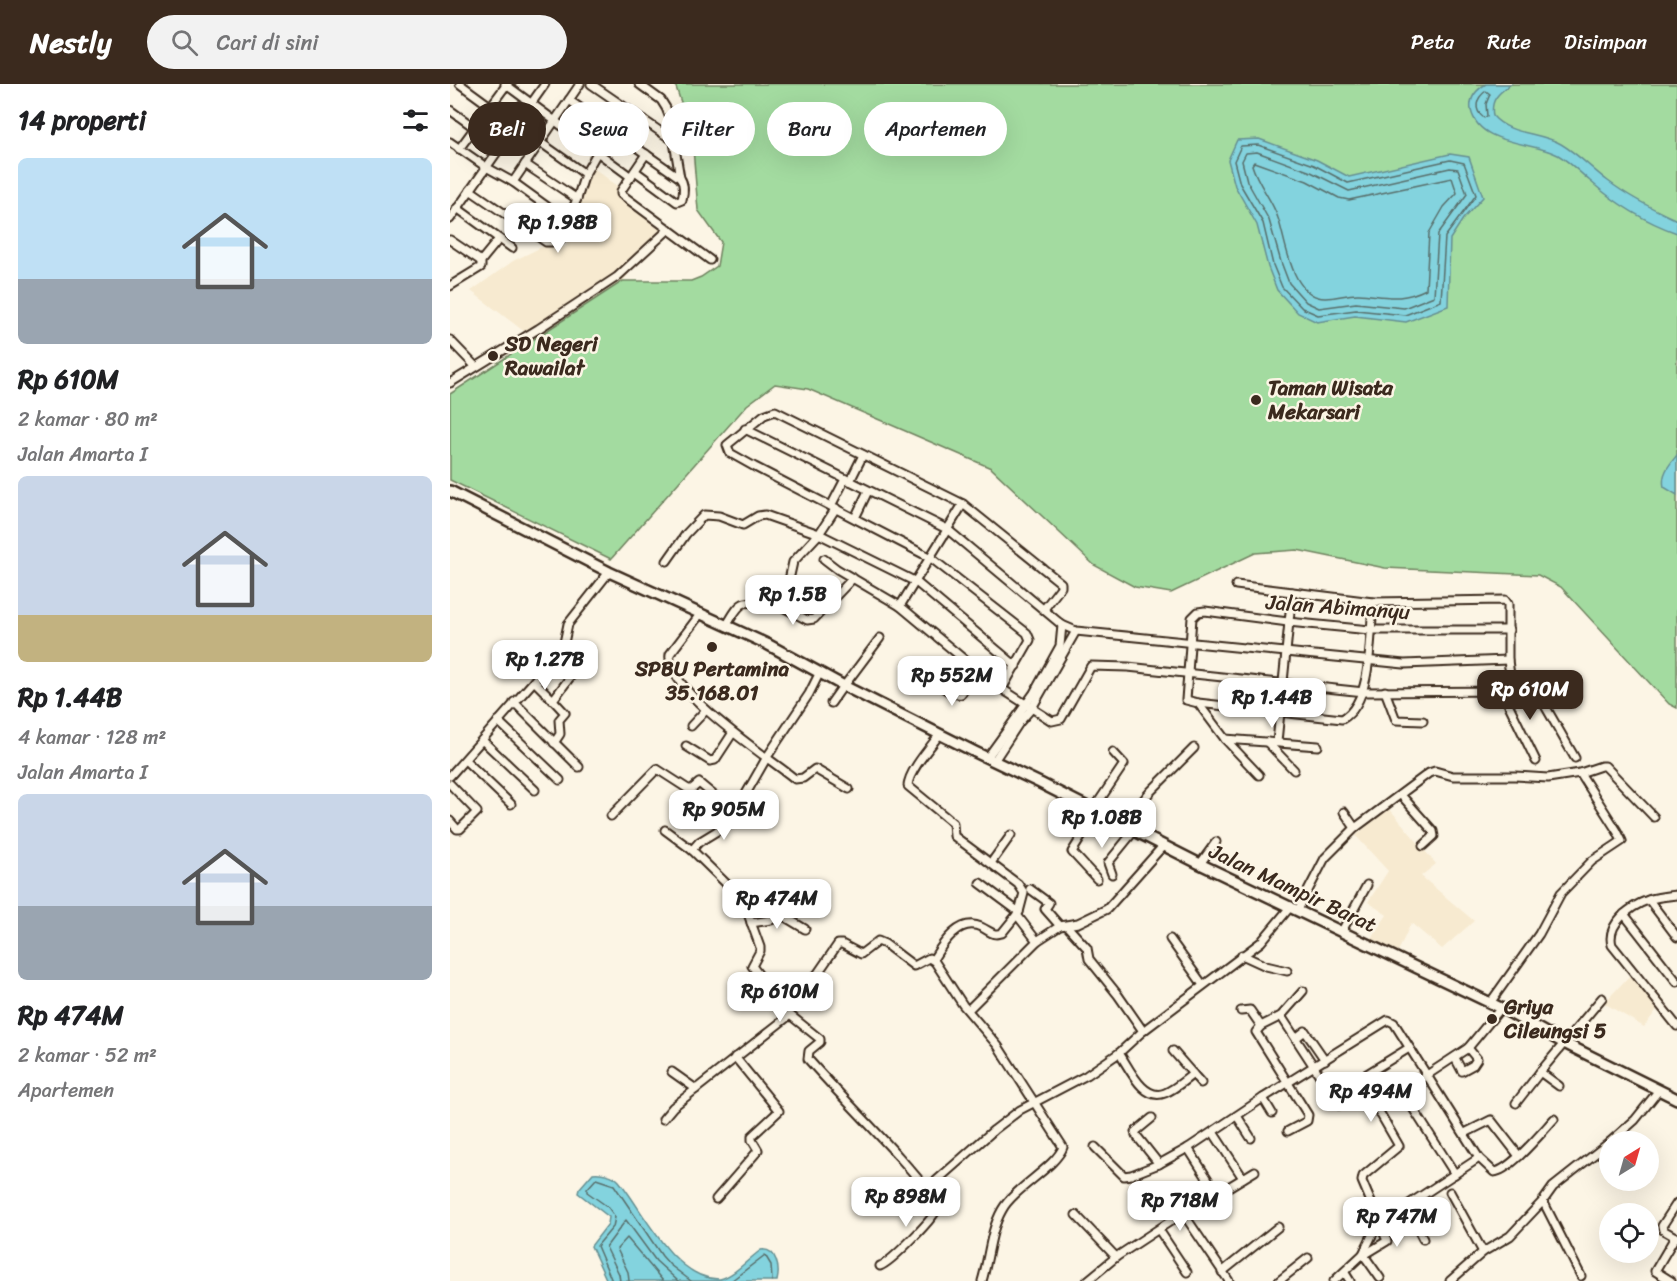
<!DOCTYPE html>
<html lang="id">
<meta charset="utf-8">
<style>
body{margin:0;font-family:Sriracha,sans-serif;background:#f2f2f2;color:#202124;height:100vh;display:flex;flex-direction:column;font-size:22px;white-space:nowrap}
*{box-sizing:border-box;margin:0}
p{font-size:20px;color:#757577}
.icon{flex:none;width:33px;height:33px;fill:none;stroke:currentColor;stroke-width:2;stroke-linecap:round;stroke-linejoin:round}
.map{position:relative;flex:1;overflow:hidden}
.side{display:flex;flex-direction:column;background:#fff;width:450px}
.side>*{flex:none}
.hud{position:absolute;left:18px;top:18px;width:570px;height:54px;display:flex;gap:12px}
.needle{width:39px;rotate:37deg}
.controls{position:absolute;left:1149px;top:1047px;display:grid;gap:12px}
.controls a{display:grid;place-items:center;width:60px;height:60px;border-radius:50%;background:#fff;box-shadow:0 6px 24px #0002;font-size:30px}
.price{position:absolute;translate:-50% -51px;padding:0 14px;border-radius:12px;background:#fff;color:#222;font-size:20px;line-height:39px;filter:drop-shadow(0 2px 3px #0008)}
.price::after{content:'';position:absolute;left:50%;top:36px;width:18px;height:14px;margin-left:-9px;background:inherit;clip-path:polygon(0 0,100% 0,50% 100%)}
.price.active{background:#3b2a1e;color:#fff}
ul{padding:0;list-style:none}
li{display:grid;align-content:center;gap:12px;height:318px;padding:0 18px}
li span{display:grid;place-items:center;height:186px;border-radius:9px;color:#555}
li>.icon{margin-inline-start:auto}
span .icon{width:108px;height:108px;fill:#fffc;stroke-width:1}
li b{font-size:26px}
h2{display:flex;justify-content:space-between;align-items:center;height:72px;padding:0 18px;font-size:26px}
.chip{padding:0 21px;border-radius:27px;background:#fff;box-shadow:0 6px 24px #0002;font-size:21px;line-height:54px}
.chip.active{background:#3b2a1e;color:#fff}
header{display:flex;align-items:center;gap:36px;box-sizing:border-box;height:84px;padding:0 30px;background:#3b2a1e;color:#fff}
header strong{font-size:28px}
nav{display:flex;gap:33px;margin-inline-start:auto;font-size:21px}
.search{width:420px;height:54px;background:#f2f2f2;display:flex;align-items:center;gap:15px;box-sizing:border-box;padding:0 21px;border-radius:33px;color:#757577;font-size:22px}
main{display:flex;flex:1;min-height:0}
.map>svg:first-child{display:block}
.built{fill:#f7ead0}
.green{fill:#a3dba0;stroke:#6f825f;stroke-width:1.5}
.water{fill:#83d3de;stroke:#668f91;stroke-width:1.5}
.lines{fill:none;stroke-linecap:round;stroke-linejoin:round}
.shore{stroke:#586e6b;stroke-width:1.5}
.street-casing{stroke:#3b2a1e;stroke-width:11}
.secondary-casing{stroke:#3b2a1e;stroke-width:14}
.street{stroke:#fcf5e5;stroke-width:7}
.secondary{stroke:#fcf5e5;stroke-width:9}
.poi-dot{fill:#3b2a1e;stroke:#fcf5e5;stroke-width:2}
.labels{text-anchor:middle;stroke-width:5;stroke-linejoin:round;paint-order:stroke}
.poi-label{font-size:21px;font-weight:bold;fill:#3b2a1e;stroke:#fcf5e5;text-anchor:start}
.street-label{font-size:21px;fill:#3b2a1e;stroke:#fcf5e5}
</style>
<header>
<strong>Nestly</strong>
<div class="search"><svg class="icon" aria-label="search" viewBox="0 0 24 24"><circle cx="10" cy="10" r="6"/><path d="M15 15l6 6"/></svg>Cari di sini</div>
<nav><a>Peta</a><a>Rute</a><a>Disimpan</a></nav>
</header>
<main>
<section class="side">
<h2>14 properti<svg class="icon" aria-label="filters" viewBox="0 0 24 24"><path d="M4 7h16M4 17h16"/><circle cx="9" cy="7" r="2"/><circle cx="15" cy="17" r="2"/></svg></h2>
<ul>
<li><span style="background:linear-gradient(#bfe0f5 65%,#9aa5b1 0)"><svg class="icon" aria-label="home" viewBox="0 0 24 24"><path d="M3 11l9-7 9 7M6 9v11h12V9"/></svg></span><div><b>Rp 610M</b><p>2 kamar · 80 m²</p><p>Jalan Amarta I</p></div></li>
<li><span style="background:linear-gradient(#c9d6e8 75%,#c2b280 0)"><svg class="icon" aria-label="home" viewBox="0 0 24 24"><path d="M3 11l9-7 9 7M6 9v11h12V9"/></svg></span><div><b>Rp 1.44B</b><p>4 kamar · 128 m²</p><p>Jalan Amarta I</p></div></li>
<li><span style="background:linear-gradient(#c9d6e8 60%,#9aa5b1 0)"><svg class="icon" aria-label="home" viewBox="0 0 24 24"><path d="M3 11l9-7 9 7M6 9v11h12V9"/></svg></span><div><b>Rp 474M</b><p>2 kamar · 52 m²</p><p>Apartemen</p></div></li>
</ul>
</section>
<div class="map">
<svg width="1227" height="1197" viewBox="0 0 1227 1197">
<rect width="100%" height="100%" fill="#fcf5e5"/>
<filter id="ink" filterUnits="userSpaceOnUse"><feTurbulence type="fractalNoise" baseFrequency=".0167" numOctaves="2"/><feDisplacementMap in="SourceGraphic" scale="12" xChannelSelector="R" yChannelSelector="G"/><feConvolveMatrix kernelMatrix="1 2 1 2 8 2 1 2 1" color-interpolation-filters="sRGB"/></filter>
<g filter="url(#ink)">
<g class="built">
<polygon points="141,82 219,141 173,197 84,255 21,207 63,177 96,161 116,163"/>
<polygon points="938,723 986,780 971,792 1024,837 992,865 961,839 947,870 919,857 937,831 918,818 938,787 906,752"/>
<polygon points="1182,889 1208,924 1194,943 1154,919"/>
</g>
<polygon class="green" points="225,0 1227,0 1227,624 1219,620 1111,503 1088,491 935,484 847,466 805,469 721,509 685,503 644,481 541,384 358,305 325,300 297,321 161,475 0,396 0,310 173,197 241,197 251,193 267,182 271,158 248,126 242,52"/>
<g class="water">
<path d="M1036,0H1061C1049,9 1040,15 1043,32C1059,51 1090,48 1111,60C1128,70 1142,85 1158,97C1179,113 1203,125 1227,136V149C1196,138 1165,119 1140,97C1129,88 1120,78 1108,71C1082,57 1029,62 1021,26C1019,14 1026,6 1036,0Z"/>
<polygon points="809,55 867,76 899,93 1000,70 1019,73 1033,113 1013,135 1000,155 998,222 956,238 905,232 867,238 848,229 827,206 818,183 807,141 785,102 778,76 787,56"/>
<path d="M1227,371V411L1214,403C1211,390 1219,381 1227,371Z"/>
<path d="M143,1089C151,1088 164,1091 169,1097C192,1124 224,1197 270,1195C285,1191 298,1175 311,1166C327,1164 330,1185 327,1197H157L141,1162L158,1140L159,1133L128,1109L129,1105Z"/>
</g>
<g class="lines">
<g class="shore">
<path d="M1036,7L1040,10L1036,20L1037,32L1034,34C1023,26 1026,14 1036,7Z"/>
<polygon points="808,61 864,81 898,99 1000,76 1014,79 1026,111 995,153 991,217 955,231 906,226 868,231 852,224 832,203 823,181 813,139 790,100 784,77 791,62"/>
<polygon points="807,68 861,88 899,107 1000,84 1008,85 1017,110 988,150 984,212 954,224 906,219 869,224 856,218 839,199 831,178 819,136 797,97 792,77 796,69"/>
<path d="M804,78L857,97L889,114L899,116L1002,94L1007,109L994,123L979,149L976,205C950,218 936,212 909,210C896,209 880,217 868,213C840,205 836,157 828,134C822,115 808,101 802,81Z"/>
<polyline points="162,1197 147,1162 163,1143 165,1133 158,1123 137,1108 137,1105 146,1095 164,1101 212,1172 220,1181 241,1197"/>
<polyline points="170,1197 169,1190 156,1163 176,1136 206,1177 228,1197"/>
<polyline points="179,1197 178,1188 167,1165 177,1154 213,1197"/>
<polyline points="281,1197 315,1171 321,1181 322,1197"/>
</g>
<defs>
<g id="street">
<polyline points="10,0 40,22"/>
<polyline points="55,0 181,93"/>
<polyline points="141,0 224,57"/>
<polyline points="119,16 230,94"/>
<polyline points="0,26 25,44"/>
<polyline points="0,58 36,83 63,98 117,137"/>
<polyline points="90,58 135,90"/>
<polyline points="9,65 57,0"/>
<polyline points="196,70 171,107 171,110 260,176"/>
<polyline points="75,80 127,115"/>
<path d="M185,87L227,118L232,116C234,108 235,100 230,94L220,34L216,24L211,16L189,0"/>
<polyline points="63,98 130,0"/>
<polyline points="20,106 96,158 105,158 110,155 127,115 135,90 148,67"/>
<polyline points="7,124 62,164"/>
<polyline points="0,135 95,0"/>
<polyline points="0,156 31,177"/>
<polyline points="0,202 31,183 31,177 49,155"/>
<polyline points="0,256 25,282"/>
<polyline points="0,299 88,245 167,193 219,145"/>
<polyline points="295,345 497,445 612,541 626,547 954,580 1058,576"/>
<polyline points="400,397 413,371"/>
<polyline points="381,422 395,395"/>
<polyline points="405,434 418,407"/>
<polyline points="374,475 387,485 450,522 528,587 552,605 602,637 611,635 641,582 678,583 914,608 1062,607 1090,613 1125,674"/>
<polyline points="217,477 236,450 254,431 269,432 293,441 308,432 315,431 369,450 466,498 566,582"/>
<polyline points="786,501 923,518 1055,516 1058,520 1058,576 1062,607"/>
<path d="M923,518C920,549 923,619 892,635L748,619L736,616L742,534L748,528L755,527L838,538L920,546H1059"/>
<polyline points="325,519 357,536 364,535 403,494"/>
<polyline points="450,522 513,420"/>
<path d="M251,529L220,570C214,606 318,673 345,695L353,694L365,685L399,705"/>
<path d="M276,542C281,535 287,521 295,519C306,516 317,525 328,516L339,496L343,478L369,450L386,424"/>
<path d="M472,583C482,592 496,612 511,610L528,587"/>
<polyline points="84,597 103,616"/>
<polyline points="394,602 430,554"/>
<polyline points="552,605 580,556 577,549 481,474 305,383 280,369 277,361 314,331 325,327 513,420 611,499 611,503 594,525"/>
<polyline points="935,607 946,636 973,637"/>
<polyline points="1052,607 1086,677"/>
<polyline points="64,618 129,683"/>
<polyline points="381,619 393,602"/>
<polyline points="748,619 775,655 809,691"/>
<polyline points="48,637 110,696"/>
<polyline points="241,642 256,626"/>
<path d="M490,650C481,662 458,688 458,702L503,739L504,752L568,800L574,809L569,828L552,849C542,852 540,847 531,843C510,833 493,859 484,874L485,878L513,921L548,962L613,1063C606,1083 564,1104 552,1126C540,1147 539,1174 532,1197"/>
<polyline points="775,655 868,662"/>
<polyline points="32,656 85,706"/>
<polyline points="817,658 844,686"/>
<polyline points="827,658 842,508"/>
<polyline points="104,659 110,650 109,636 115,629 103,616 130,580 130,577 114,559"/>
<polyline points="236,662 260,677 265,676 282,650"/>
<polyline points="537,674 584,609 610,562 612,541"/>
<polyline points="15,676 61,720"/>
<polyline points="544,677 569,639 582,624 626,547"/>
<polyline points="0,692 84,597 114,559 118,540 159,488"/>
<polyline points="0,700 27,728 10,745 7,745 0,737"/>
<polyline points="951,711 983,747 984,752 973,762"/>
<polyline points="643,726 674,680 663,668"/>
<polyline points="647,728 622,768 647,795"/>
<polyline points="894,728 905,744"/>
<polyline points="161,732 207,685 238,705 242,705 249,699 285,729 317,673 359,610 370,588"/>
<polyline points="672,741 700,708 744,664"/>
<path d="M215,746L242,766L293,816L310,863V867L302,882L340,931L370,955V958L359,967L358,975C401,1024 450,1069 489,1121C486,1133 441,1178 430,1182"/>
<polyline points="242,766 249,758 267,747 285,729"/>
<polyline points="541,779 561,751"/>
<polyline points="750,780 766,758"/>
<polyline points="662,790 658,779 684,747"/>
<polyline points="530,799 569,828"/>
<polyline points="580,805 599,819 595,825 610,842"/>
<path d="M1227,811C1218,812 1207,813 1198,816C1181,822 1156,840 1162,861L1227,942"/>
<polyline points="1199,816 1227,853"/>
<polyline points="848,826 875,774 905,744 979,689 985,687 1003,692 1065,692 1098,694 1130,689 1151,682 1155,682 1204,733"/>
<polyline points="1174,830 1227,898"/>
<polyline points="567,831 587,857"/>
<polyline points="301,839 321,836 329,832 335,833 355,845"/>
<polyline points="617,842 637,864 639,875 668,911 693,947"/>
<polyline points="892,847 917,801"/>
<polyline points="720,855 753,901"/>
<polyline points="792,871 816,882 837,887"/>
<polyline points="1040,919 1089,850 1111,809 1142,777 1172,757 1167,747 1130,689"/>
<polyline points="336,926 368,889 388,860 392,860 411,870 428,857 435,860 464,882 479,874 484,877"/>
<polyline points="518,926 587,857 610,842 628,839 657,825 713,762"/>
<polyline points="791,927 800,926 811,942"/>
<polyline points="831,932 889,1021"/>
<polyline points="846,954 855,947 875,976"/>
<path d="M669,969C679,983 693,1018 715,1009C725,1005 735,996 743,990L723,967"/>
<polyline points="1005,974 1012,987 1023,981 1027,975 1018,964"/>
<polyline points="222,988 246,1005 340,931"/>
<polyline points="743,990 751,999"/>
<polyline points="910,996 927,1024"/>
<polyline points="1109,1002 1090,988 1152,914"/>
<polyline points="952,1007 1005,1090"/>
<polyline points="883,1011 959,964"/>
<polyline points="813,1014 822,1029"/>
<polyline points="1066,1019 1090,988"/>
<polyline points="787,1032 801,1054"/>
<polyline points="702,1034 685,1048 686,1051 709,1080"/>
<polyline points="213,1035 223,1023 246,1005"/>
<polyline points="838,1047 857,1037 858,1031 806,948 811,942 831,932 853,907"/>
<polyline points="763,1048 793,1094"/>
<polyline points="1015,1049 1041,1036 1069,1072"/>
<polyline points="1160,1058 1185,1036 1209,1006"/>
<polyline points="645,1063 674,1092 681,1091 709,1080 738,1064 813,1014 938,936 944,939 1029,1074"/>
<polyline points="477,1105 544,1046 570,1026 637,991 669,969 693,947 811,858 841,822"/>
<polyline points="772,1107 805,1087"/>
<polyline points="1000,1108 1033,1168"/>
<polyline points="266,1115 306,1069 308,1066 302,1056 302,1052 329,1027 285,973"/>
<polyline points="1227,1119 1212,1142 1213,1146 1227,1154"/>
<polyline points="956,1122 973,1155"/>
<polyline points="733,1129 750,1104 759,1097 738,1064"/>
<polyline points="626,1131 666,1173"/>
<polyline points="709,1146 737,1188"/>
<polyline points="913,1170 930,1194"/>
<path d="M914,1171L937,1157L929,1137L956,1122L1029,1074L1044,1088C1060,1087 1092,1048 1104,1035"/>
<polyline points="772,1188 828,1143"/>
<polyline points="895,1189 900,1197"/>
<polyline points="1131,1192 1093,1117 1103,1103 1160,1058"/>
<polyline points="637,1197 666,1173 733,1129 779,1197"/>
<polyline points="829,1197 858,1174"/>
<polyline points="884,1197 913,1170 929,1137 912,1097 913,1092 949,1062 927,1024 1018,964 1051,924"/>
<polyline points="1000,1197 1033,1168 1060,1152 1093,1117"/>
<polyline points="1221,1197 1205,1187 1225,1153"/>
</g>
<polyline id="secondary" points="0,407 159,488 317,560 394,602 525,668 590,699 750,780 1051,924 1114,959 1227,1015"/>
</defs>
<use href="#street" class="street-casing"/>
<use href="#secondary" class="secondary-casing"/>
<use href="#street" class="street"/>
<use href="#secondary" class="secondary"/>
</g>
</g>
<g class="poi-dot">
<circle cx="43" cy="272" r="6"/>
<circle cx="806" cy="316" r="6"/>
<circle cx="262" cy="563" r="6"/>
<circle cx="1042" cy="935" r="6"/>
</g>
<g class="labels">
<g class="poi-label">
<text x="55" y="267">SD Negeri<tspan x="55" dy="24">Rawailat</tspan></text>
<text x="818" y="311">Taman Wisata<tspan x="818" dy="24">Mekarsari</tspan></text>
<text x="262" y="592" text-anchor="middle">SPBU Pertamina<tspan x="262" dy="24">35.168.01</tspan></text>
<text x="1054" y="930">Griya<tspan x="1054" dy="24">Cileungsi 5</tspan></text>
</g>
<g class="street-label">
<text transform="translate(888 523) rotate(4)" y="7">Jalan Abimanyu</text>
<text transform="translate(843 804) rotate(25)" y="7">Jalan Mampir Barat</text>
</g>
</g>
</svg>
<div class="controls">
<a><svg class="needle" viewBox="-14 -14 28 28"><path d="M0-13l5 13h-10z" fill="#e53935"/><path d="M0 13l5-13h-10z" fill="#757577"/></svg></a>
<a><svg class="icon" aria-label="locate" viewBox="0 0 24 24"><circle cx="12" cy="12" r="6"/><path d="M12 2v4M12 18v4M2 12h4M18 12h4"/></svg></a>
</div>
<b class="price" style="left:108px;top:170px">Rp 1.98B</b>
<b class="price" style="left:343px;top:542px">Rp 1.5B</b>
<b class="price" style="left:95px;top:607px">Rp 1.27B</b>
<b class="price" style="left:502px;top:623px">Rp 552M</b>
<b class="price active" style="left:1080px;top:637px">Rp 610M</b>
<b class="price" style="left:822px;top:645px">Rp 1.44B</b>
<b class="price" style="left:274px;top:757px">Rp 905M</b>
<b class="price" style="left:652px;top:765px">Rp 1.08B</b>
<b class="price" style="left:327px;top:846px">Rp 474M</b>
<b class="price" style="left:330px;top:939px">Rp 610M</b>
<b class="price" style="left:921px;top:1039px">Rp 494M</b>
<b class="price" style="left:456px;top:1144px">Rp 898M</b>
<b class="price" style="left:730px;top:1148px">Rp 718M</b>
<b class="price" style="left:947px;top:1164px">Rp 747M</b>
<div class="hud">
<a class="chip active">Beli</a>
<a class="chip">Sewa</a>
<a class="chip">Filter</a>
<a class="chip">Baru</a>
<a class="chip">Apartemen</a>
</div>
</div>
</main>
